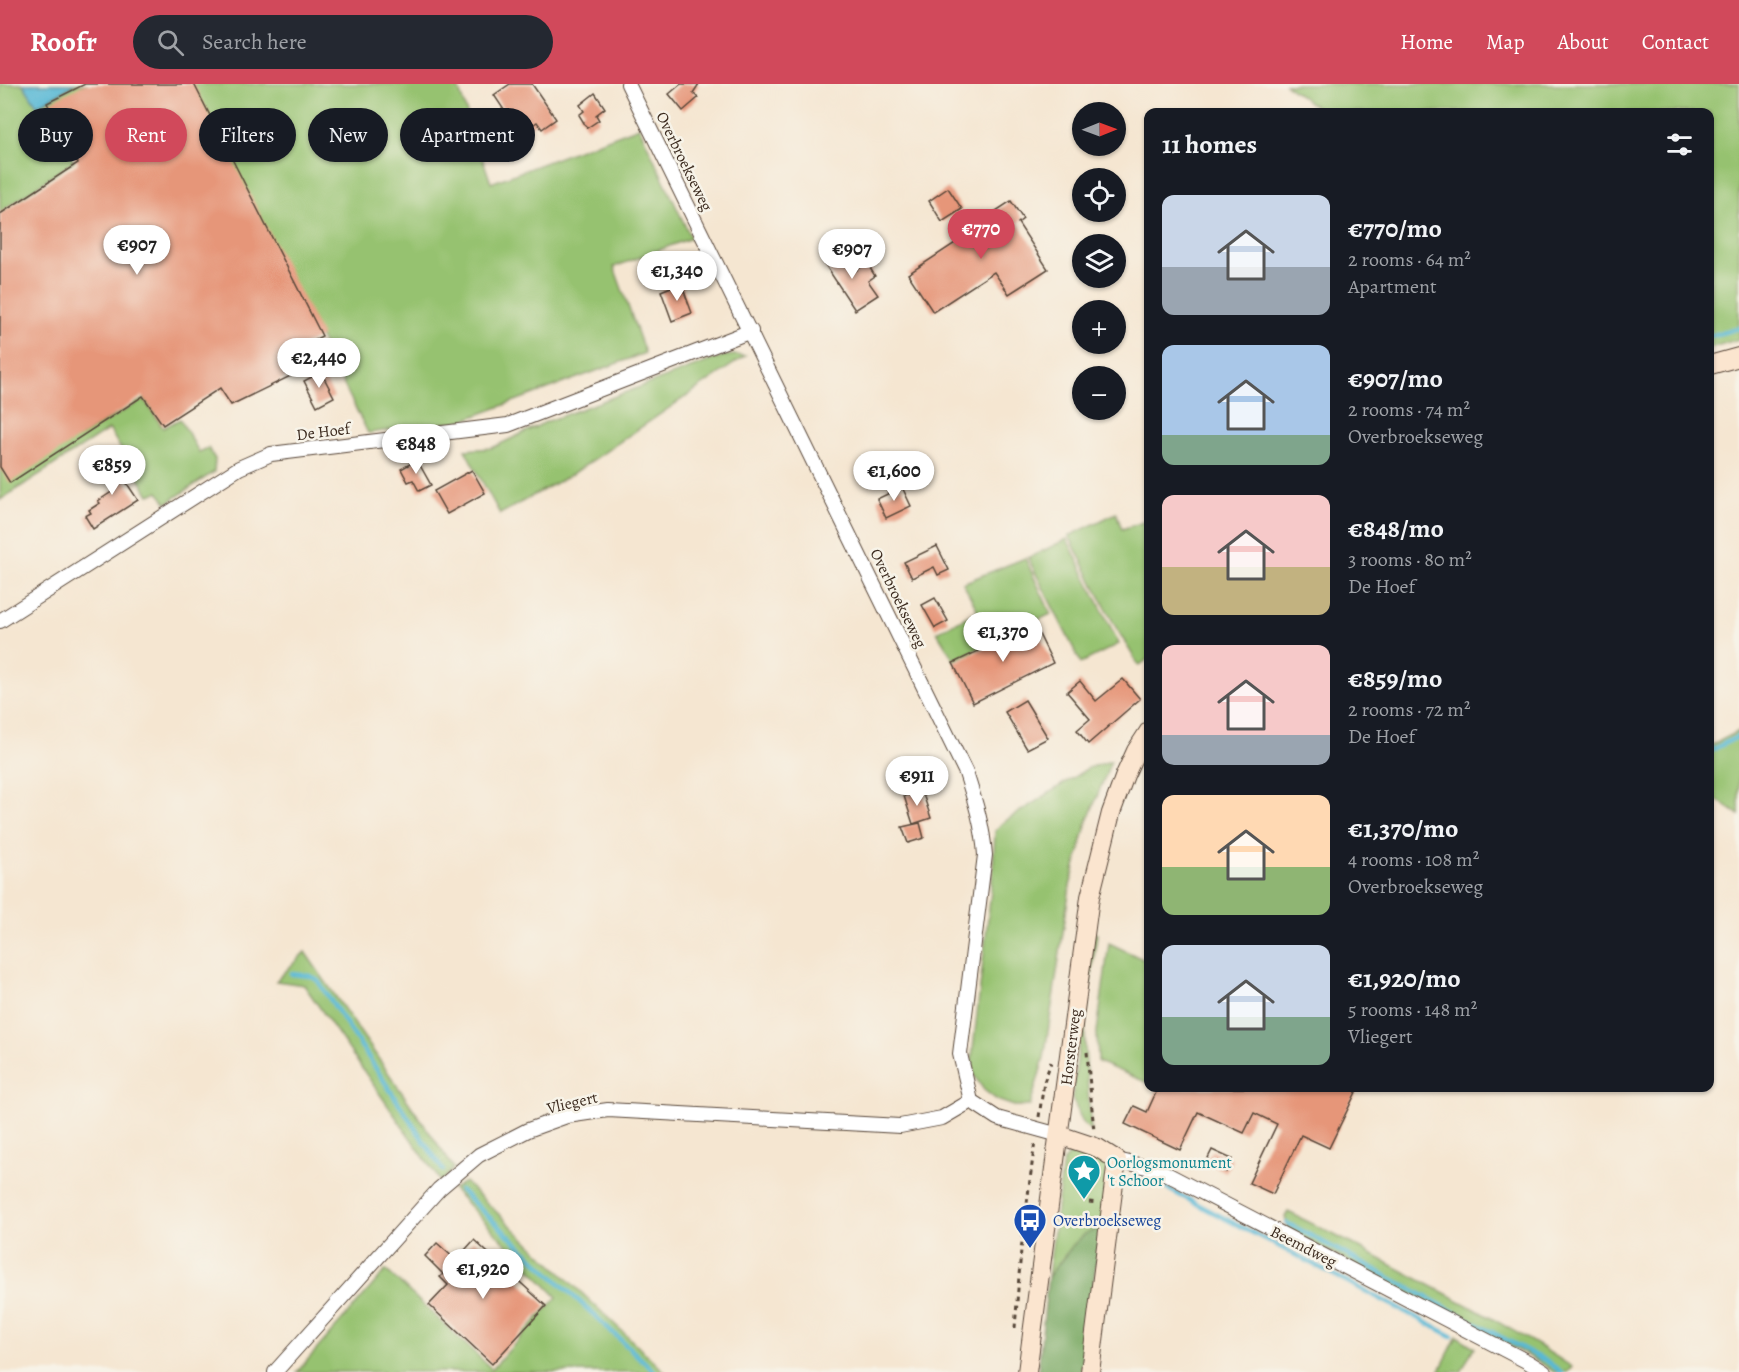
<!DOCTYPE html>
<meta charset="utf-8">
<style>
body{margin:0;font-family:Alegreya,serif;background:#242831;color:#f1f3f6;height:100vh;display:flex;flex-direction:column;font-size:22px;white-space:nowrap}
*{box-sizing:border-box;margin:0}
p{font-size:20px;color:#9ea1a6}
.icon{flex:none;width:33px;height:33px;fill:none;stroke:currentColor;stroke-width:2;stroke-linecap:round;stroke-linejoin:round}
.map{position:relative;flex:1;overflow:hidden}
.panel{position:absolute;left:1144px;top:24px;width:570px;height:984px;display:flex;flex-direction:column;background:#171b24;border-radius:12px;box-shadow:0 2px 4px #0004}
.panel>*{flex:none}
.banner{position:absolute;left:18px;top:24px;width:570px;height:54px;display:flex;gap:12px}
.needle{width:39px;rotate:89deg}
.controls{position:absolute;left:1072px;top:18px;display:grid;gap:12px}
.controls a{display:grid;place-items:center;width:54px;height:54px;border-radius:50%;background:#171b24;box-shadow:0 2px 4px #0004;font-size:30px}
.price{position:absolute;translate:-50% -51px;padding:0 14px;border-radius:21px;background:#fff;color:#222;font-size:20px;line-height:39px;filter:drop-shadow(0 2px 3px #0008)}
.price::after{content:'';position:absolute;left:50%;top:36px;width:18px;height:14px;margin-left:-9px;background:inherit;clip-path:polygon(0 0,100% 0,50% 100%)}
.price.current{background:#d1495b;color:#fff}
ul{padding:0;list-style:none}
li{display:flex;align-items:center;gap:18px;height:150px;padding:0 18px}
li span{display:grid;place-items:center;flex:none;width:168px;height:120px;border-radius:12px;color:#555}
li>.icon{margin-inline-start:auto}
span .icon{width:72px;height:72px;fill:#fffc;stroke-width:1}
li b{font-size:26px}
h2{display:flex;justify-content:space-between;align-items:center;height:72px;padding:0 18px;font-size:26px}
.tag{padding:0 21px;border-radius:27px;background:#171b24;box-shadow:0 2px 4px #0004;font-size:21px;line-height:54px}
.tag.current{background:#d1495b;color:#fff}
header{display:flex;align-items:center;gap:36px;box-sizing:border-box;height:84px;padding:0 30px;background:#d1495b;color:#fff}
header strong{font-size:28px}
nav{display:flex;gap:33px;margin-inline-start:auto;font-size:21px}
.search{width:420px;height:54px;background:#242831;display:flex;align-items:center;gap:15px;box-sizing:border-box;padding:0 21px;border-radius:33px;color:#9ea1a6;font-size:22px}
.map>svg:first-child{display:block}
.green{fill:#96c270;stroke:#687647;stroke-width:1.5}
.forest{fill:#78a862;stroke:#5a6940;stroke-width:1.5}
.water{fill:#57b8d5;stroke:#49717a;stroke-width:1.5}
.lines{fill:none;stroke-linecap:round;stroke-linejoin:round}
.stream{stroke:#57b8d5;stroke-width:4.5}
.building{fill:#e69679}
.street-casing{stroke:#574639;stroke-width:16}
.secondary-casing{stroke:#574639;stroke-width:20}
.path{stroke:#574639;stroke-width:3;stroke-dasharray:4.5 4.5;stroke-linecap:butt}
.street{stroke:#fff;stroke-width:14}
.secondary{stroke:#fbe5cf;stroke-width:18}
.labels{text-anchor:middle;stroke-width:5;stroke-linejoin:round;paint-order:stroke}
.street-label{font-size:16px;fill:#3b2a1e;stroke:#f7f3e8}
.culture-label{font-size:16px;fill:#0d838f;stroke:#f7f3e8;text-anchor:start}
.transit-label{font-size:16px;fill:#164399;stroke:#f7f3e8;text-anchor:start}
</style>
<header>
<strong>Roofr</strong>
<div class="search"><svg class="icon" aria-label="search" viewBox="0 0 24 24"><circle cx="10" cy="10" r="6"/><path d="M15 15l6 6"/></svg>Search here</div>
<nav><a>Home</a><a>Map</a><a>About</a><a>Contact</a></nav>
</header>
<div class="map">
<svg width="1739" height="1288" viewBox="0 0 1739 1288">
<rect width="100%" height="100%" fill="#f7f3e8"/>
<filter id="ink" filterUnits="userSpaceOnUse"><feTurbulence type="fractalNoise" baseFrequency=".0167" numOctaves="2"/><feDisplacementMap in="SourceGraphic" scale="12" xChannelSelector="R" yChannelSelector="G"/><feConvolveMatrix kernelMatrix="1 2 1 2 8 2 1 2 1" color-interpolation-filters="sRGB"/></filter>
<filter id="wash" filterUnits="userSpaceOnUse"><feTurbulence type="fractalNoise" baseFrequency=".008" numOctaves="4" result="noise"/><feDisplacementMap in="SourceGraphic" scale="24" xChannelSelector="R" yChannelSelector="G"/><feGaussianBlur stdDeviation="1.35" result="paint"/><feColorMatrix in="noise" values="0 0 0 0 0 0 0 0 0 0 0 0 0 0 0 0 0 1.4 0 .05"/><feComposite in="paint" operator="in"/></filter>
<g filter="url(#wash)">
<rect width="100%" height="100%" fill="#f5e6d1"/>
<g class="green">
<polygon points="0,0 23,0 38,22 75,0 88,0 42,25 74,77 0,128"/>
<polygon points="193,0 457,0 491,99 639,43 691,154 614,183 645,269 461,337 368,349"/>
<polygon points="1285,0 1739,0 1739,255 1710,264 1710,28 1323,28"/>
<polygon points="735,271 745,272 574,389 500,430 465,366 492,364 546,338 723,272"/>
<polygon points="144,315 163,344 180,335 199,368 208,364 215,375 214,388 167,419 158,408 149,411 109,345 0,416 0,381 9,394"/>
<polygon points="1116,429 1122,445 1149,436 1149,574 1139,582 1114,540 1069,452"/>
<polygon points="1067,455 1119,560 1081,579 1028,474"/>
<polygon points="1025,474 1051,530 954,576 937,548 978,527 963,499"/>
<polygon points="1739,647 1739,731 1710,711 1710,662"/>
<polygon points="1111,677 1086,741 1070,802 1044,974 1030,1022 1014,1022 997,1016 984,1006 973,990 972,974 993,789 995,747 1002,739 1088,684"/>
<polygon points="1094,849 1097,850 1085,940 1085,964 1091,1047 1083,1039 1072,1014"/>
<polygon points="1109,859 1149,878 1148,999 1098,978 1097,948"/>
<polygon points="305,868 454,1084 441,1098 304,901 276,897"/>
<path d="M1083,1065C1089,1067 1097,1069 1101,1073C1113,1082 1103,1129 1101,1144C1075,1155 1065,1171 1048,1193L1063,1078L1073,1066Z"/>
<polygon points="465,1098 665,1288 297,1288 386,1186 492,1285 557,1213 453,1105"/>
<path d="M1288,1128C1333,1149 1376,1173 1420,1196C1471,1223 1523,1250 1572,1283L1567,1288H1554L1538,1277L1288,1146L1285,1133Z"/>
<polygon points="1457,1252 1474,1263 1461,1288 1439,1288"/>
</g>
<polygon class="forest" points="1101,1144 1081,1288 1038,1288 1048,1193 1074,1160 1085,1150"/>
<polygon class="water" points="23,0 75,0 37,22"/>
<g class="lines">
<g class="stream">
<polyline points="1710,252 1739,244"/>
<polyline points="1710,667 1739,652"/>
<polyline points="292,890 311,892 318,897 443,1086"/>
<polyline points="1141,1091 1452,1252"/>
<polyline points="460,1106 655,1288"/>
<polyline points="1287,1139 1548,1278 1561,1288"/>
</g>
</g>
<g id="blocks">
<g class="building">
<polygon points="85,0 194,0 322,252 297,264 307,284 231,321 220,304 163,341 143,312 10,399 0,383 0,130 78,79 47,19"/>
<polygon points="510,0 532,0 556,35 542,45 537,38 520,50 494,11"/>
<polygon points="681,0 699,0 693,9 698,14 683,27 669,10"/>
<polygon points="595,9 605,24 596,31 599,36 587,44 579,31 584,27 580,21"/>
<polygon points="948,104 962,125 942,138 929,117"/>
<polygon points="1011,117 1023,135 1018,139 1048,185 1009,210 994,188 933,228 908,190 969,150 967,146"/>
<polygon points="840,168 855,187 867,179 875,192 868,197 878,211 855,226 824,179"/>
<polygon points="681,199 692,229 672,237 661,207"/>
<polygon points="321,288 334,313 317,322 304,297"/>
<polygon points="108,371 138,416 93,445 85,432 91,429 89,426 100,419 98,417 116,405 98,377"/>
<polygon points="417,376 431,401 419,407 413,396 408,398 401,385"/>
<polygon points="472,386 485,409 447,430 434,407"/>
<polygon points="902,403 911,422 886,434 877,415"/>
<polygon points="937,462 949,486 938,491 934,483 912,494 904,478"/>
<polygon points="935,514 948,537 935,544 922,521"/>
<polygon points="1034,540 1053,579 973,619 953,579"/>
<polygon points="1123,595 1140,615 1088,660 1077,646 1090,635 1067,608 1080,597 1096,617"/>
<polygon points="1025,616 1048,654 1027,665 1005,628"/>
<polygon points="922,707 931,734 913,740 904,712"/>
<polygon points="920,739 924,754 908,759 902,743"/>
<polygon points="1158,1004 1358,1004 1329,1064 1301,1051 1273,1110 1249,1099 1277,1040 1254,1029 1244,1049 1198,1028 1180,1066 1125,1040 1134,1022 1147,1028"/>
<polygon points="1212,1066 1232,1075 1226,1088 1206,1078"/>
<polygon points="474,1156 546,1222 492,1280 429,1221 448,1201 440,1193 443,1190 425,1172 437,1159 456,1176"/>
</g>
</g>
</g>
<g filter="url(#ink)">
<use href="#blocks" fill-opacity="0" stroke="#574639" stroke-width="1.5"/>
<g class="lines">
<defs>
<g id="street">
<path d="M628,0L966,689C975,717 983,742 985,771L960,970L971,1017L997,1034L1059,1051"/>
<polyline points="0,537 239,384 271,370 508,341 751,247"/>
<polyline points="1117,1076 1159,1086 1528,1278 1544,1288"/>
<polyline points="275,1288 439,1105 479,1071 528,1046 567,1032 608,1026 900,1042 942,1034 971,1017"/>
</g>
<g id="secondary">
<polyline points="1710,281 1739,273"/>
<polyline points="1059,1051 1098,1064 1117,1076 1090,1288"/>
<polyline points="1027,1288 1090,813 1111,729 1125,691 1136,667 1149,647"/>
</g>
</defs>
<use href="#street" class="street-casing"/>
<use href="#secondary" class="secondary-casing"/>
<g class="path">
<polyline points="1087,968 1094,1048"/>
<polyline points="1039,1033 1044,998 1051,978"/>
<polyline points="1089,1118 1097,1119"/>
<polyline points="1015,1244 1021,1166 1035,1057"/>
</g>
<use href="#street" class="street"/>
<use href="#secondary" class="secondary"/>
</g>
</g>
<defs>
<symbol id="sight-pin" viewBox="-11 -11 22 30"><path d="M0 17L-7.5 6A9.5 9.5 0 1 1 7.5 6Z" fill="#0f9aa8" stroke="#f7f3e8"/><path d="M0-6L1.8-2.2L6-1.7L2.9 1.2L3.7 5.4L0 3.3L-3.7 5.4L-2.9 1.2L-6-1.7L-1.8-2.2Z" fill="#fff"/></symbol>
<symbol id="bus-pin" viewBox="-11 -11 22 30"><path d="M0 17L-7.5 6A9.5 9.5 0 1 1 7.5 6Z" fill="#1a4fb4" stroke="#f7f3e8"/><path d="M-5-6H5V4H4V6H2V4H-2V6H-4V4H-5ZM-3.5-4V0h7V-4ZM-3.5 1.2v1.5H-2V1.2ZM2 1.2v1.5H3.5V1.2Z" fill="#fff"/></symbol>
</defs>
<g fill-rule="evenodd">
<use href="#sight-pin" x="1065" y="1068" width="38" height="52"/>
<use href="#bus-pin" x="1011" y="1117" width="38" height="52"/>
</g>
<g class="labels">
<g class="street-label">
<text transform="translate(685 77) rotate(64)" y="6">Overbroekseweg</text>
<text transform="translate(323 347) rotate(-7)" y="6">De Hoef</text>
<text transform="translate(899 514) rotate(64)" y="6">Overbroekseweg</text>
<text transform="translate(1070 963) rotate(-83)" y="6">Horsterweg</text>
<text transform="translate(572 1018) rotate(-13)" y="6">Vliegert</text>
<text transform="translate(1304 1162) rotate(27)" y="6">Beemdweg</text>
</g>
<g class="culture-label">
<text x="1107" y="1084">Oorlogsmonument<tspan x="1107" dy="18">'t Schoor</tspan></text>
</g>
<g class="transit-label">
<text x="1053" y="1142">Overbroekseweg</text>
</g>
</g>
</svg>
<div class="controls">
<a><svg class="needle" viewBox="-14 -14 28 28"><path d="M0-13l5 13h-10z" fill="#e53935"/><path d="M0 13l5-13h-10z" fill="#9ea1a6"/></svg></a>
<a><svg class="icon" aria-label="locate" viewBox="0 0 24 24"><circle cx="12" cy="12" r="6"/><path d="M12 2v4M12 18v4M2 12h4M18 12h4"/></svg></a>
<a><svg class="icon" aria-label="layers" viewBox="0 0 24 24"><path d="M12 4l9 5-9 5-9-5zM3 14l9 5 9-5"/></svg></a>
<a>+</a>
<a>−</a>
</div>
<b class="price current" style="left:981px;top:176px">€770</b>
<b class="price" style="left:137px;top:192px">€907</b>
<b class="price" style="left:852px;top:196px">€907</b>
<b class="price" style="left:677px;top:218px">€1,340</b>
<b class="price" style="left:319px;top:305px">€2,440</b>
<b class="price" style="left:416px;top:391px">€848</b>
<b class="price" style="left:112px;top:412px">€859</b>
<b class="price" style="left:894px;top:418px">€1,600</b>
<b class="price" style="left:1003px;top:579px">€1,370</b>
<b class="price" style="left:917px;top:723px">€911</b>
<b class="price" style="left:483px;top:1216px">€1,920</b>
<div class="banner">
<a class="tag">Buy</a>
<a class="tag current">Rent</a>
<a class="tag">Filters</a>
<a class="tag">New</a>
<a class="tag">Apartment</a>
</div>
<section class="panel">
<h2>11 homes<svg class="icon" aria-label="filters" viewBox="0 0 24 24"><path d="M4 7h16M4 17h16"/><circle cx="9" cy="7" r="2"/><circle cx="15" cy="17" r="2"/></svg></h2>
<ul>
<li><span style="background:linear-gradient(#c9d6e8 60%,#9aa5b1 0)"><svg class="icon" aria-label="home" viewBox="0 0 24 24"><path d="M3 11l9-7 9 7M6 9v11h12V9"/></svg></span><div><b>€770/mo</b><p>2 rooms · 64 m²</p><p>Apartment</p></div></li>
<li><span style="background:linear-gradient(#a9c7e8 75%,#7fa58c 0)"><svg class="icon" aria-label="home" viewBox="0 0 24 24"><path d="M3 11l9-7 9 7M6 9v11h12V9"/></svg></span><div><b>€907/mo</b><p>2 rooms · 74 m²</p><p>Overbroekseweg</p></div></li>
<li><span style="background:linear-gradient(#f6c9c9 60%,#c2b280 0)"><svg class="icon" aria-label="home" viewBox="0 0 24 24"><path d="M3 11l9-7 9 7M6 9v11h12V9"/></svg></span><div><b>€848/mo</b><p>3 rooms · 80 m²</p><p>De Hoef</p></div></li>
<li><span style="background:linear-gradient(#f6c9c9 75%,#9aa5b1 0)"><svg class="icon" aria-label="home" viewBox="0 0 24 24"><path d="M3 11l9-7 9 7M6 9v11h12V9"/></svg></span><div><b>€859/mo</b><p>2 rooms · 72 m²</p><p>De Hoef</p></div></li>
<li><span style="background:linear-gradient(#ffd9b3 60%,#8fb573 0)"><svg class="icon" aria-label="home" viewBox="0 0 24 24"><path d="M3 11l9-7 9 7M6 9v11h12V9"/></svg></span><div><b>€1,370/mo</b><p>4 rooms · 108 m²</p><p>Overbroekseweg</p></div></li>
<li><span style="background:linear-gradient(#c9d6e8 60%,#7fa58c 0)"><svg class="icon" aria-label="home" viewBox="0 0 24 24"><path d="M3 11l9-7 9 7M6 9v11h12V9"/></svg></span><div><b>€1,920/mo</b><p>5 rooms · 148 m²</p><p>Vliegert</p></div></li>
</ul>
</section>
</div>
